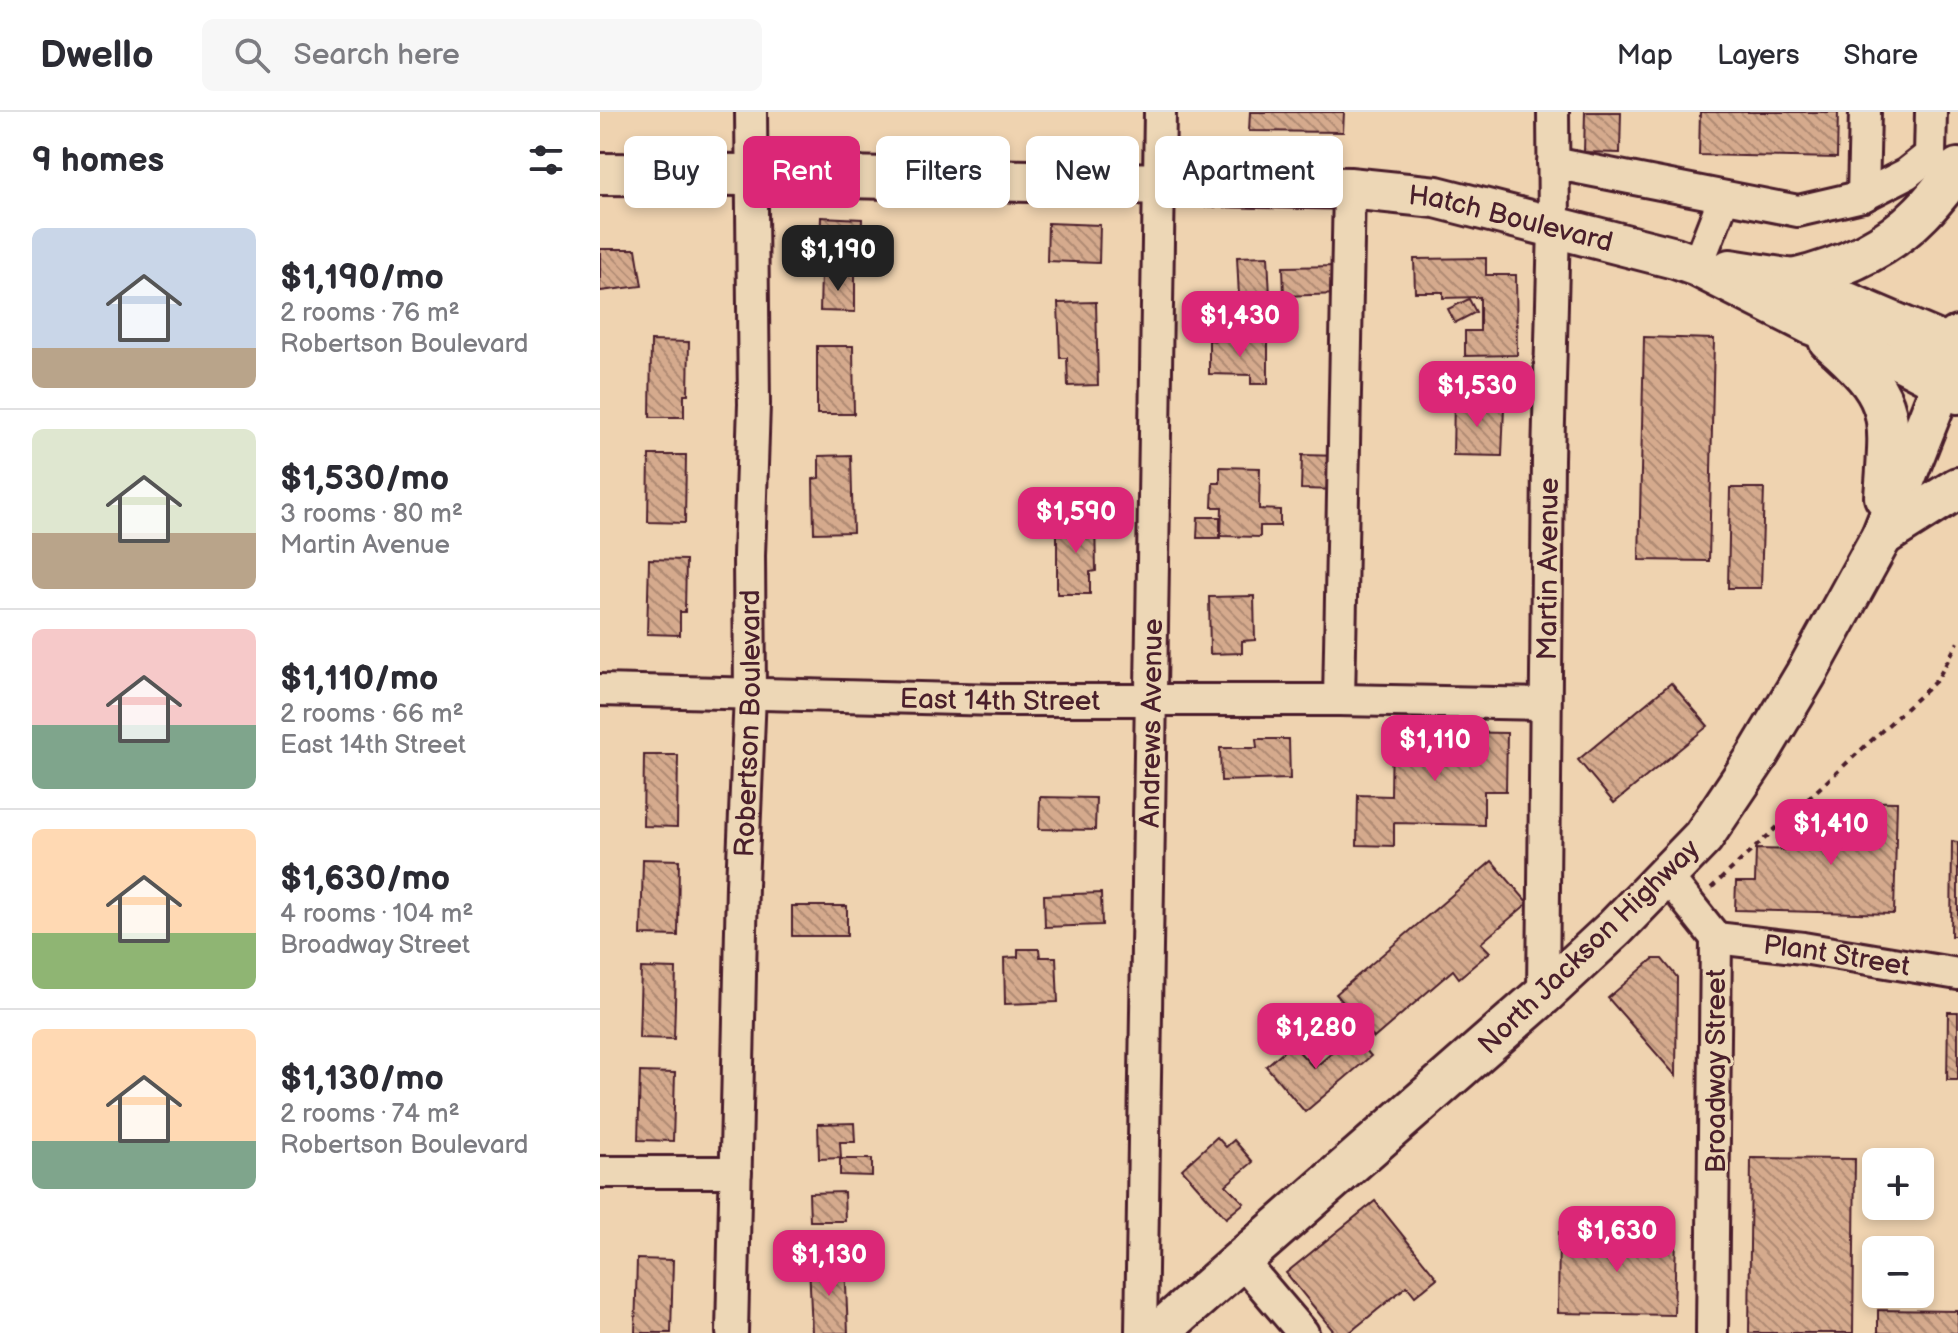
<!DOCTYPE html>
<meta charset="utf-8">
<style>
body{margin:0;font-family:"Balsamiq Sans",sans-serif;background:#f7f7f7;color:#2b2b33;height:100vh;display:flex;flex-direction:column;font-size:30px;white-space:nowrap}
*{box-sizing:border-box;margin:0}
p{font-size:26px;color:#7c7c81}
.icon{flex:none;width:44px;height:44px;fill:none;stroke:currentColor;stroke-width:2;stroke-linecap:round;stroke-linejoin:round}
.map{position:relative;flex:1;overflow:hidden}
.side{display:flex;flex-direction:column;background:#fff;width:600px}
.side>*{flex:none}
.banner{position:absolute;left:24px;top:24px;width:760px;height:72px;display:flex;gap:16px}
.tools{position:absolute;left:1262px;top:1036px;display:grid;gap:16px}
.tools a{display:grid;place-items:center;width:72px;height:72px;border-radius:12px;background:#fff;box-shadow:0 4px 12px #0003;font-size:40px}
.price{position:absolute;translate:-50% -68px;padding:0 18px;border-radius:16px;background:#db2777;color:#fff;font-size:26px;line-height:52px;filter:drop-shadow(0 2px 4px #0008)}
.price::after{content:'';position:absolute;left:50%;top:48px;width:24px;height:18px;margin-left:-12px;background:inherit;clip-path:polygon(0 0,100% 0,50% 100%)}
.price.active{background:#222;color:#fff}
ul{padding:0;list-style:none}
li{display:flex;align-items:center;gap:24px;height:200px;padding:0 32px}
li+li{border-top:2px solid #e1e1e2}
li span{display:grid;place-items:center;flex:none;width:224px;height:160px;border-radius:12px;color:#555}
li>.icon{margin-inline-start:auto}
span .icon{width:96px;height:96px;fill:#fffc;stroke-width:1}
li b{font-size:34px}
h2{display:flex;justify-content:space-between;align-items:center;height:96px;padding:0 32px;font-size:34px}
.chip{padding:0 28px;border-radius:12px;background:#fff;box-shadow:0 4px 12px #0003;font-size:28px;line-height:72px}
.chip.active{background:#db2777;color:#fff}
header{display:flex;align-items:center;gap:48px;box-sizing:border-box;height:112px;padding:0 40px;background:#fff;border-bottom:2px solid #e1e1e2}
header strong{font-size:38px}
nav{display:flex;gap:44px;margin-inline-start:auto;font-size:28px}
.search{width:560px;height:72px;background:#f7f7f7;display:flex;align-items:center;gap:20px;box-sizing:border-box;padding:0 28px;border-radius:12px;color:#7c7c81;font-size:30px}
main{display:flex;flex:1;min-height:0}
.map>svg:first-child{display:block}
.building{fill:url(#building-back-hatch);stroke:#4a1f2b;stroke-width:2}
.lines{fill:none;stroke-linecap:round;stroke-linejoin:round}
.minor-casing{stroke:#4a1f2b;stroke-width:36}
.major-casing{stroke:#4a1f2b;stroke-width:46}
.highway-casing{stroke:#4a1f2b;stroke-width:50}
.path{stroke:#4a1f2b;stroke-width:4;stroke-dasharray:6 6;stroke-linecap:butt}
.minor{stroke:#edd7b6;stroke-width:30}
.major{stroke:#edd7b6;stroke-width:40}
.highway{stroke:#edd7b6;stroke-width:44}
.labels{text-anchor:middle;stroke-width:6;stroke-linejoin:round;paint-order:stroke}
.street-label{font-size:28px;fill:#4a1f2b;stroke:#edd7b6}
</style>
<header>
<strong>Dwello</strong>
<div class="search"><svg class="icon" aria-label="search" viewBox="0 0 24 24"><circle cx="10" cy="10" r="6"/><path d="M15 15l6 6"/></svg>Search here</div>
<nav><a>Map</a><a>Layers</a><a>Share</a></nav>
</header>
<main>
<section class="side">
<h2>9 homes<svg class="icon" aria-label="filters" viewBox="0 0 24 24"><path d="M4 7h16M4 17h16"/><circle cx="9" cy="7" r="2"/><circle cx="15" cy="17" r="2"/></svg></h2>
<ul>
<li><span style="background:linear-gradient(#c9d6e8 75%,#b9a48a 0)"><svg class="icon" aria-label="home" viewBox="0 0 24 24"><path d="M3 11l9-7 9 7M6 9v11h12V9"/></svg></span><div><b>$1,190/mo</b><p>2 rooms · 76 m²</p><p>Robertson Boulevard</p></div></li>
<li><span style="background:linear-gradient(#dfe7d0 65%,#b9a48a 0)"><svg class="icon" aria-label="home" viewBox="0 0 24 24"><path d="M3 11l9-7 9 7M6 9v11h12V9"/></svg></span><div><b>$1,530/mo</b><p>3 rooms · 80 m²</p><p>Martin Avenue</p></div></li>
<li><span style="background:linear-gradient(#f6c9c9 60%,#7fa58c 0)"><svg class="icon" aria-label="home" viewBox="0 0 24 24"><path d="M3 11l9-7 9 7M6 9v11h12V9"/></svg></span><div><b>$1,110/mo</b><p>2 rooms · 66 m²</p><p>East 14th Street</p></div></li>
<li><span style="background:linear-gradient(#ffd9b3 65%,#8fb573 0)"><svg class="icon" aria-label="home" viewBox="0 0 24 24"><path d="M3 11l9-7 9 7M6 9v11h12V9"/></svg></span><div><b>$1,630/mo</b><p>4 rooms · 104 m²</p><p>Broadway Street</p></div></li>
<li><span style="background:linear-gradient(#ffd9b3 70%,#7fa58c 0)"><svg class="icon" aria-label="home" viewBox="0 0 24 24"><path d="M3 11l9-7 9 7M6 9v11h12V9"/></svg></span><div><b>$1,130/mo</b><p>2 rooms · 74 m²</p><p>Robertson Boulevard</p></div></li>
</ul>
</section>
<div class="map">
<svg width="1358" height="1221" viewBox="0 0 1358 1221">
<defs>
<pattern id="building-back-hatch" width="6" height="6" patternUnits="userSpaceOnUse" patternTransform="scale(2)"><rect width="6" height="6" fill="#d5aa8d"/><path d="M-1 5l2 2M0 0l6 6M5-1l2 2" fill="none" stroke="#af8a73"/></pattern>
</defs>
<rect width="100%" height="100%" fill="#efd3b0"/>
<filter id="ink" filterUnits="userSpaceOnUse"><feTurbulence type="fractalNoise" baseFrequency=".0125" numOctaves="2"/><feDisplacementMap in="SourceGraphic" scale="16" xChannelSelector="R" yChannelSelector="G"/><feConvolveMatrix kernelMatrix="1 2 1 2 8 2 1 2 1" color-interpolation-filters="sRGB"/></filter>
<g filter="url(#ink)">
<g class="building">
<polygon points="650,0 744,0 743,20 649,19"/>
<polygon points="985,0 1021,0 1020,41 984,40"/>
<polygon points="1100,0 1238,0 1237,46 1099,43"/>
<polygon points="221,105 262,107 261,140 220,139"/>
<polygon points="448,111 500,113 499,151 447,149"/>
<polygon points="0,137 36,137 42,174 0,179"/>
<polygon points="668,144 670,184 639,185 637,145"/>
<polygon points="886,146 886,163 916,163 917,243 865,244 865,219 880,219 880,185 843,186 843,180 815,180 814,147"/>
<polygon points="738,154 739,182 684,184 683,155"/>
<polygon points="221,161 255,162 255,200 220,199"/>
<polygon points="869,187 876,200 855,211 848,197"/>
<polygon points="496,190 498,273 468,274 467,246 460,246 458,191"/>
<polygon points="1044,225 1114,227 1109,449 1039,448"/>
<polygon points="609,228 668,229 668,272 651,272 651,263 609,262"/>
<polygon points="51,229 89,230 88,282 84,282 84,305 50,305"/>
<polygon points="217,234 253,234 254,302 217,302"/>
<polygon points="854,287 877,288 876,295 904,296 902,344 853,343"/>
<polygon points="49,343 86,343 85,411 48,410"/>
<polygon points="251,343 253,420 214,421 213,367 219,366 219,344"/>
<polygon points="702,343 741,344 740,378 701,377"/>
<polygon points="620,355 660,356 659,397 680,398 680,414 660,414 660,425 621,424 622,395 612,395 613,371 620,371"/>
<polygon points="1130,376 1164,376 1161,476 1128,476"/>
<polygon points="598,405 620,405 620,426 597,426"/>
<polygon points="457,407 495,407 496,459 490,460 490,482 457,482"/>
<polygon points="49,447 86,448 85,500 80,500 80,523 47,522"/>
<polygon points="654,484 655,528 642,529 642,541 610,542 609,485"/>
<polygon points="1071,571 1108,614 1014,691 978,648"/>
<polygon points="792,619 907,621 906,679 884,679 884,713 794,711 794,734 757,733 758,683 791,684"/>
<polygon points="656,627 689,627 690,667 621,669 620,636 657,636"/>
<polygon points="44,643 78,643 77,715 43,714"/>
<polygon points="440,685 496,686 495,718 439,717"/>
<polygon points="1240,689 1297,690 1294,802 1135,798 1136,770 1155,770 1156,737 1202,738 1203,712 1239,713"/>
<polygon points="1352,729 1358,730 1358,824 1351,824"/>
<polygon points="43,747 79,748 78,824 41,823"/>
<polygon points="892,749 928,791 881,831 890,840 859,866 853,858 774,926 736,882"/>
<polygon points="501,781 502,813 445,815 444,783"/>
<rect x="192" y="794" width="55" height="30"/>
<polygon points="418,837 439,837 440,845 456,845 458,890 405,892 404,846 418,845"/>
<polygon points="1053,847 1062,847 1077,865 1076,964 1008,886"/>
<polygon points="41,856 76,857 74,927 39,926"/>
<polygon points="1348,900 1358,900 1358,968 1347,968"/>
<polygon points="753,923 771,944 705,1000 666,954 692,932 714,956"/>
<polygon points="40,960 75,961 73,1029 38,1028"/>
<polygon points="254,1011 255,1030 240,1030 241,1046 219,1047 218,1012"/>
<polygon points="617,1025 626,1035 634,1028 653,1050 626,1073 644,1091 626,1106 582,1057"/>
<polygon points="1151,1046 1255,1047 1253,1221 1149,1221"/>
<polygon points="240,1047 272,1047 272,1064 240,1063"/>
<polygon points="244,1080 245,1109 210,1109 209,1081"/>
<polygon points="775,1089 837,1166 815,1184 807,1174 749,1221 735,1221 686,1161"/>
<polygon points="959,1120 1076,1123 1074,1203 958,1201"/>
<polygon points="37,1147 73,1148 71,1221 35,1221"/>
<polygon points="245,1150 248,1221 212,1221 209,1151"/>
<polygon points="1278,1198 1358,1199 1358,1221 1278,1221"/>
</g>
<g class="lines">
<defs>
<g id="minor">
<polyline points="953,51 1198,99 1263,84 1306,62 1330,43 1331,0"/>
<polyline points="1263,84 1265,0"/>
<polyline points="1097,154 1124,85"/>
<path id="s1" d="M0,578L399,588H739L945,592"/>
<polyline points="739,588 749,76"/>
<polyline points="1066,763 1116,826 1112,1221"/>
<path id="s2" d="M1116,826L1203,836L1358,862"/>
<path id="s3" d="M943,883L948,347L954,114L953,0"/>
<polyline points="0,1060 136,1060"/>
<polyline points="641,1148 703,1221"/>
<path id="s4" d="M132,1221L142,773L150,582L149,444L154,292L151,0"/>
<path id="s5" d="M541,1221L560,0"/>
</g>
<g id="major">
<path id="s6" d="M0,62L150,63L749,76L836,85L1075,146L1097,154L1211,212L1299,247L1343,270L1282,424L1206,562L1156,646L1103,725L1015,816L943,883L558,1221"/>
<polyline points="1130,158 1193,168 1355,237"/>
<path d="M1193,168C1240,157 1287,136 1321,101C1334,88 1346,72 1358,57"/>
<path d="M1229,228C1296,286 1291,301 1285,385"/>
<polyline points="1282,424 1358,376"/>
</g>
<polyline id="highway" points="1358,227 1343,270 1358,279"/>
</defs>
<use href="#minor" class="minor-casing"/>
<use href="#major" class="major-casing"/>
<use href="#highway" class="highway-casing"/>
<polyline class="path" points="1111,776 1337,568 1358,530"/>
<use href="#minor" class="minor"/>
<use href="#major" class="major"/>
<use href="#highway" class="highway"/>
</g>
</g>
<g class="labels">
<g class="street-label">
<text dy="10" stroke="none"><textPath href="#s6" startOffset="914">Hatch Boulevard</textPath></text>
<text dy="10" stroke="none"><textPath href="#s3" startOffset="426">Martin Avenue</textPath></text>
<text dy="10" stroke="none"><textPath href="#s1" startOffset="400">East 14th Street</textPath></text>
<text dy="10" stroke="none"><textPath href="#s5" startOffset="610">Andrews Avenue</textPath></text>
<text dy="10" stroke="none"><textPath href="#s4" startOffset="610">Robertson Boulevard</textPath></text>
<text transform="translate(988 834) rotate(-44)" y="10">North Jackson Highway</text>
<text dy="10" stroke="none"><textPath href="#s2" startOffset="122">Plant Street</textPath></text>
<text transform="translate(1115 959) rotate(-90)" y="10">Broadway Street</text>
</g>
</g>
</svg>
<div class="tools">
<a>+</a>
<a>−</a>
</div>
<b class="price active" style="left:238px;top:181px">$1,190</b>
<b class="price" style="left:640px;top:247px">$1,430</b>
<b class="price" style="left:877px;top:317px">$1,530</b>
<b class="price" style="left:476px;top:443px">$1,590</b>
<b class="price" style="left:835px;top:671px">$1,110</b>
<b class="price" style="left:1231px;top:755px">$1,410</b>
<b class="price" style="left:716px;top:959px">$1,280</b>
<b class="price" style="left:1017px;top:1162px">$1,630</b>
<b class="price" style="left:229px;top:1186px">$1,130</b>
<div class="banner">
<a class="chip">Buy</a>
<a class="chip active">Rent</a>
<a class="chip">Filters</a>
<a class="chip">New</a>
<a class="chip">Apartment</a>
</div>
</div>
</main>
